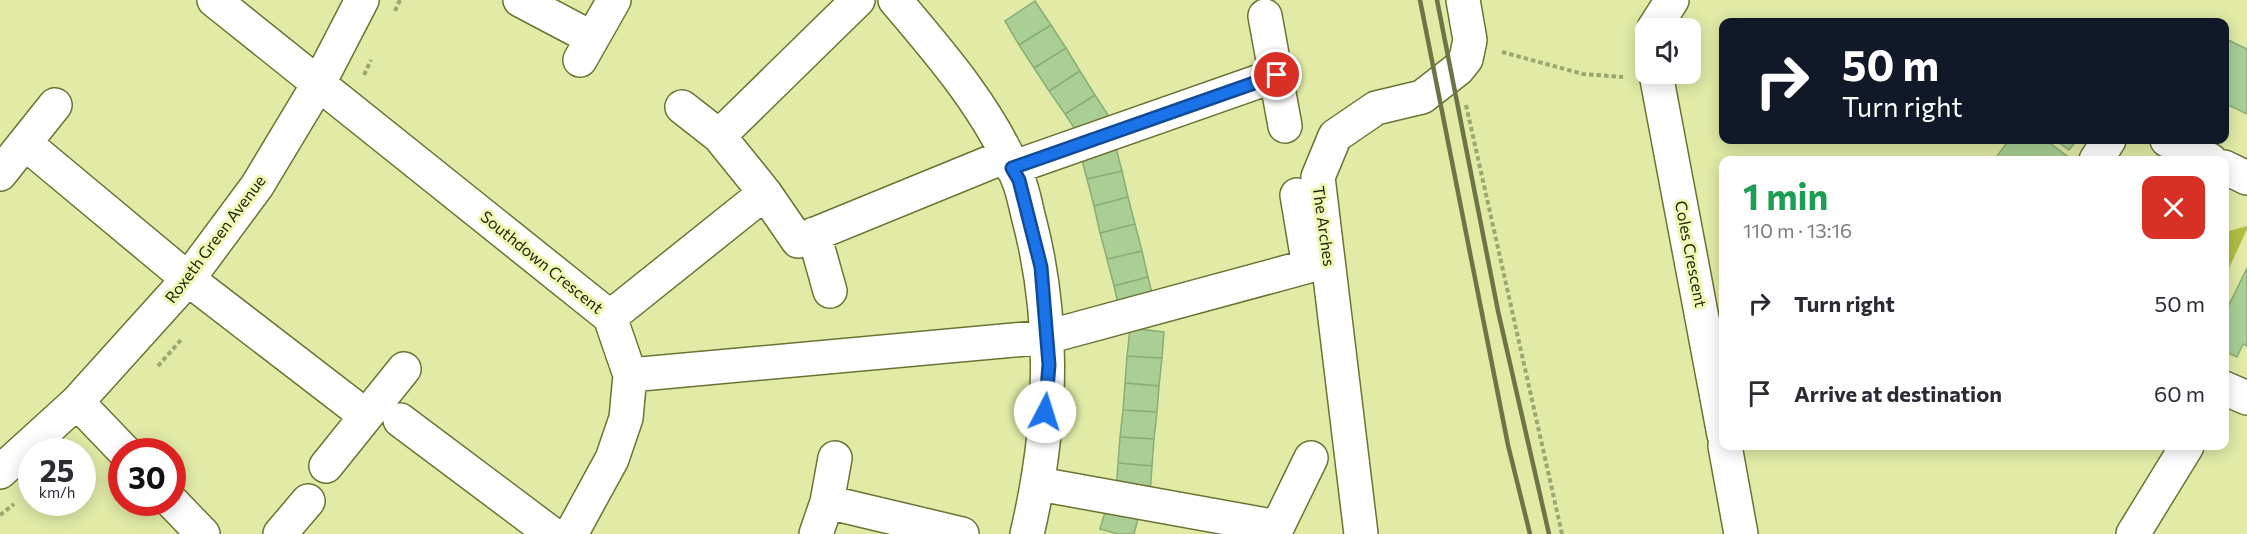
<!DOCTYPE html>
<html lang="en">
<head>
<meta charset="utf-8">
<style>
  body { margin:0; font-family:Commissioner,sans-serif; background:#f2f2f3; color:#2b2b33; height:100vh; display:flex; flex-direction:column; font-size:22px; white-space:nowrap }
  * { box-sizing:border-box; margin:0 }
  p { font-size:20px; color:#7c7c81 }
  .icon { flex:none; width:33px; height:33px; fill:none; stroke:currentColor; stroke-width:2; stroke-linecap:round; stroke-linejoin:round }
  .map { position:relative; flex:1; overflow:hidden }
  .panel { position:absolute; left:1719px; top:156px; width:510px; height:294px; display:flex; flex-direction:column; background:#fff; border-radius:12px; box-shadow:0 3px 15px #0003 }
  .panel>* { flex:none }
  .banner { position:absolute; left:1719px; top:18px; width:510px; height:126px; border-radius:12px; box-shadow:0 3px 15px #0003; background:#111827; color:#fff; overflow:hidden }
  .fabs { position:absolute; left:1635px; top:18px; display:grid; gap:12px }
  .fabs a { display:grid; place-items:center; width:66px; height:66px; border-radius:12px; background:#fff; box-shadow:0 3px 15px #0003; font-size:30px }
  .speed { position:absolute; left:18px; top:438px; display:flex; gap:12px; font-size:30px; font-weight:700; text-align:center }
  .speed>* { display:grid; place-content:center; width:78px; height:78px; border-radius:50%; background:#fff; box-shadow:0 3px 15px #0003; line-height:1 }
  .speed small { font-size:15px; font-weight:400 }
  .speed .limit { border:9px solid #d22; background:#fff; color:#111 }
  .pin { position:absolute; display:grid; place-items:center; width:51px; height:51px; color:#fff; margin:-26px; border:3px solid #fff; border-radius:50%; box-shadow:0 2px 6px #0007 }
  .me { position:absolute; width:66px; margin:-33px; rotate:5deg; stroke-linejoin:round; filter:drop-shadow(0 0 4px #0008) }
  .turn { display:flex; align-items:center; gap:21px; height:126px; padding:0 24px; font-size:27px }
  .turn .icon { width:78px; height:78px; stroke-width:2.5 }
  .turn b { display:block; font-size:42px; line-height:51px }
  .round { display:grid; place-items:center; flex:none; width:63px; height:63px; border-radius:12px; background:#f2f2f3 }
  .summary { display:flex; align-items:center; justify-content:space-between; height:102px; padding:0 24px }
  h1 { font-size:36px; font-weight:700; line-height:45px; color:#1e9e55 }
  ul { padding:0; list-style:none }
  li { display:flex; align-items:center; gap:18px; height:90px; padding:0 24px }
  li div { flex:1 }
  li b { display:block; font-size:22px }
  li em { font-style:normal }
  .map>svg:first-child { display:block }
  .green { fill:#b2bf40 }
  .building { fill:#a9cf95; stroke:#89ae75; stroke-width:1.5 }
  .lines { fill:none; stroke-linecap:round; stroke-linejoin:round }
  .minor-casing { stroke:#6c7332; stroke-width:36 }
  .path { stroke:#9ea66f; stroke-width:4; stroke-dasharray:4.5 3; stroke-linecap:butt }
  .minor { stroke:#fff; stroke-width:33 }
  .rail { stroke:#6f7448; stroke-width:4.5 }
  .route-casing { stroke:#114b97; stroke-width:15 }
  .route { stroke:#1a73e8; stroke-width:10 }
  .labels { text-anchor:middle; stroke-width:6; stroke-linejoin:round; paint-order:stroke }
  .street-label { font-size:16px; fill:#1f2106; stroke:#eef8b3 }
</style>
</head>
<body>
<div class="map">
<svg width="2247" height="534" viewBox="0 0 2247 534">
  <rect width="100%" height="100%" fill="#e1eba6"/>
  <path class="green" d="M2247,226v3l-22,48v-45z"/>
  <path class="building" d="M1035,1l16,24 -32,20 -14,-24z
    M1051,25l15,23 -32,20 -15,-23z
    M2224,38l23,11v65l-23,-11z
    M1066,48l14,23 -31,20 -15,-23z
    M1080,71l15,24 -30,19 -16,-23z
    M1095,95l15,23 -30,19 -15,-23z
    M2009,140h37l25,19 -77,1z
    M2055,140h22l-8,10z
    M1115,144l7,27 -35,8 -7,-26z
    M1122,171l6,26 -34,9 -7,-27z
    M1128,197l7,27 -35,9 -6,-27z
    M1135,224l7,27 -35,8 -7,-26z
    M1142,251l6,26 -34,9 -7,-27z
    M2247,268v78l-4,-2 -6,13 -13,-6v-36z
    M1148,277l7,27 -35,9 -6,-27z
    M1130,328l34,4 -2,26 -35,-2z
    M1127,356l35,2 -3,28 -34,-3z
    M1125,383l34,3 -2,26 -34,-2z
    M1123,410l34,2 -3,27 -34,-2z
    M1120,437l34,2 -2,27 -34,-3z
    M1118,463l34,3 -2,27 -34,-2z
    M1108,502l32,9 -6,23h-16l-18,-5z"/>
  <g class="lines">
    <defs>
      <path id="minor" d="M214,0l396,317 20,58 -4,43 -14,41 -41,75
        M520,0l72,38
        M895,0c47,55 96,112 123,179 6,14 8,30 12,44 26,102 21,209 -3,311
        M1265,16l20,110
        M1654,28l18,-28
        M580,60l34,-60
        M1656,74l68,361
        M682,107l37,29 46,57 33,48 208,-85
        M719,136l139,-136
        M2167,140l43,20
        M26,144l162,135 178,137
        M2096,160l13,-20
        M2224,167l23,11
        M1012,168l265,-93
        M0,174l55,-69
        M1297,195l10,60
        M814,234l16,57
        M610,317l155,-124
        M630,375l417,-38 262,-71
        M2224,388l23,10
        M77,402l48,50
        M400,420l152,114
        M1725,446l16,88
        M326,466l78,-97
        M0,472l77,-70 111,-123 69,-93 62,-103 43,-83
        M1039,484l238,43
        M172,502l31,32
        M827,502l135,32
        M280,534l28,-33
        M816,534l11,-32 8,-44
        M1274,534l37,-76
        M1361,534l-43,-357 17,-41 41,-28 46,-11 36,-28 8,-10 4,-19 -7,-40
        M2133,534l54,-88"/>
    </defs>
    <use href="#minor" class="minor-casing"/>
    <path class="path" d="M395,11l5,-11
      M1502,52l81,22 40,3
      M364,75l7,-15
      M1466,105l96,429
      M158,366l23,-26
      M0,515l14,-11"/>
    <use href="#minor" class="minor"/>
    <path class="rail" d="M1420,0l88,445 22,89
      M1437,0l61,311 51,223"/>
  </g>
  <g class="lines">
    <defs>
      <path id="route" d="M1045,412l4,-47 -8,-98 -22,-87 -7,-12 265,-93"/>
    </defs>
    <use href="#route" class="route-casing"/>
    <use href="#route" class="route"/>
  </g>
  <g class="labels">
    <g class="street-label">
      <text transform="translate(1324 226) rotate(82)" y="6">The Arches</text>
      <text transform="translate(215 239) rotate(-53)" y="6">Roxeth Green Avenue</text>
      <text transform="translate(1691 254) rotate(79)" y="6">Coles Crescent</text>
      <text transform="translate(542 262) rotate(39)" y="6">Southdown Crescent</text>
    </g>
  </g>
</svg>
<div class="fabs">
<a><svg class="icon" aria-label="sound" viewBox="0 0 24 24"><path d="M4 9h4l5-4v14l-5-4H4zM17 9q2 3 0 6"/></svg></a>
</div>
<div class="speed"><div>25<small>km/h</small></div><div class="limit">30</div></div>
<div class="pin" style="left:1277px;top:75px;background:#d93025"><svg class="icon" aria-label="arrive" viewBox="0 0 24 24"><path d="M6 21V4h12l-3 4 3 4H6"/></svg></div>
<svg class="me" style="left:1045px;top:412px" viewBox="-20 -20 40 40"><circle r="19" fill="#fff"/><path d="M0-13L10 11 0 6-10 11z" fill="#1a73e8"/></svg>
<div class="banner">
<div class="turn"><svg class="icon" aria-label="right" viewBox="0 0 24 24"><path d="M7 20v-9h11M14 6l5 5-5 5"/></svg><div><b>50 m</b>Turn right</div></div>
</div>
<section class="panel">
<div class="summary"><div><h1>1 min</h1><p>110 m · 13:16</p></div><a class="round" style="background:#d93025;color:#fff"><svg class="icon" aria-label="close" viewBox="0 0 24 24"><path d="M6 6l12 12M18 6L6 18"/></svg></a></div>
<ul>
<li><svg class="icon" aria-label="right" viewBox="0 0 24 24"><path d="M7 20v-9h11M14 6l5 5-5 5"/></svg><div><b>Turn right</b></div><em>50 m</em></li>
<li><svg class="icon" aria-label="arrive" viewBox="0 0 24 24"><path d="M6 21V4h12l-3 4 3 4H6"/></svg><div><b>Arrive at destination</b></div><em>60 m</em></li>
</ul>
</section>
</div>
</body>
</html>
